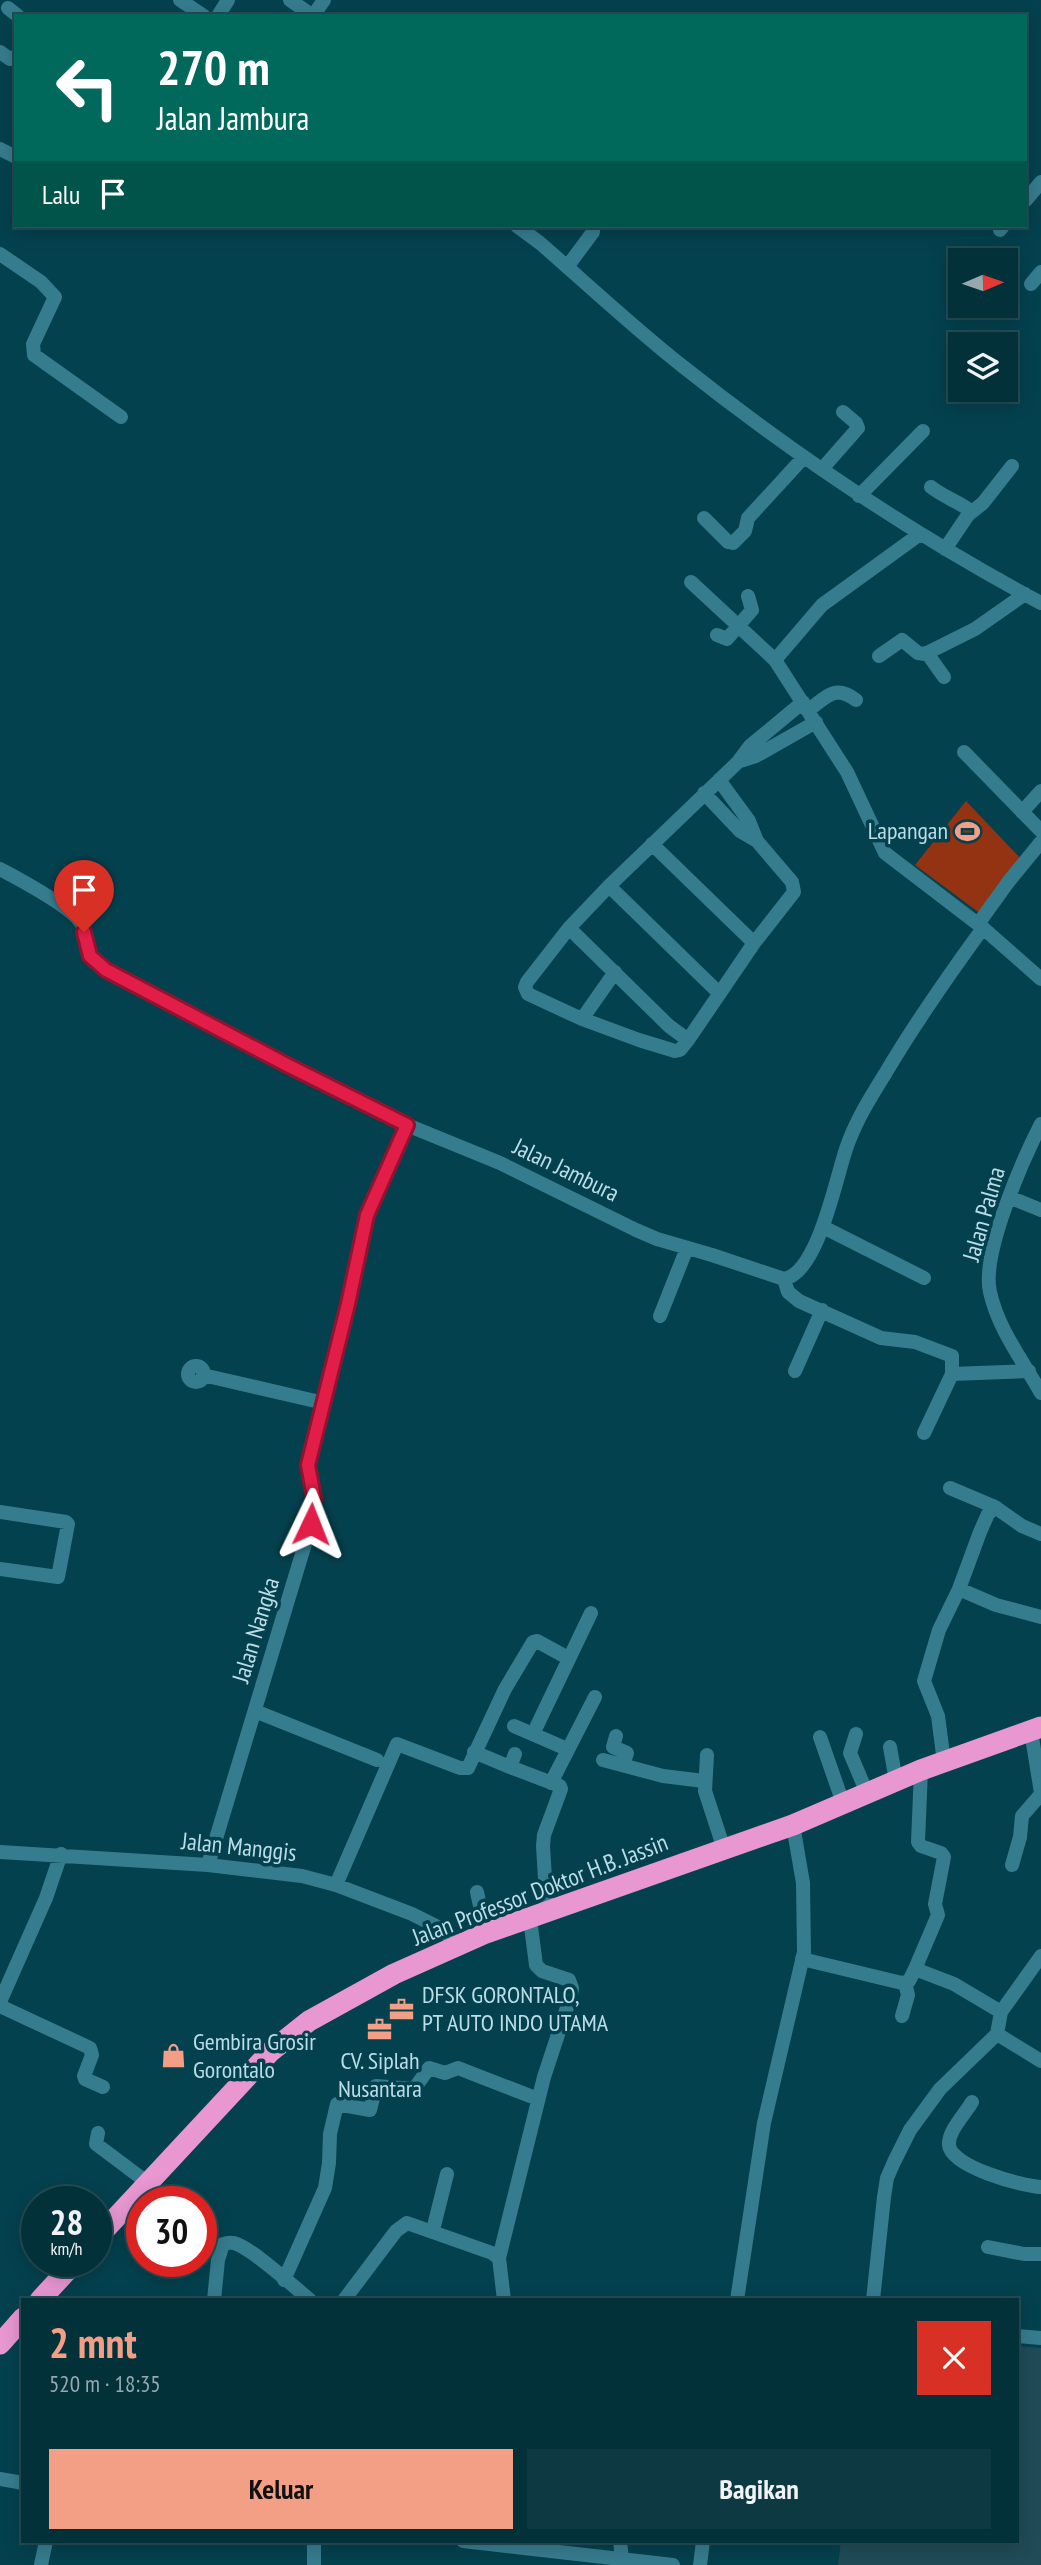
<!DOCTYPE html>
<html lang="id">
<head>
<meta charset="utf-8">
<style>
  body { margin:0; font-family:"PT Sans Narrow",sans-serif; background:#0d3942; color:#f1f3f6; height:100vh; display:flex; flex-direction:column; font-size:26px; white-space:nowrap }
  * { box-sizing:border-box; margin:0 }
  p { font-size:23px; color:#97a9af }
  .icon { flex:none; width:38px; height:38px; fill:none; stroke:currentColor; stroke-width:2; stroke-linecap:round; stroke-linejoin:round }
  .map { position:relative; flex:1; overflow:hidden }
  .sheet { position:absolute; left:21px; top:2298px; width:998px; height:245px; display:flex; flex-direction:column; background:#03313a; border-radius:0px; box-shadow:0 4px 18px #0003,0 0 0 2px #244c54 }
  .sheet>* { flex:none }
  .banner { position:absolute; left:14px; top:14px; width:1013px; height:214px; border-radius:0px; box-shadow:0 4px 18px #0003,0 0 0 2px #244c54; background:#00695c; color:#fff; overflow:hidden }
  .needle { width:46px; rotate:88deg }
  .fabs { position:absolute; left:948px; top:248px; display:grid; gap:14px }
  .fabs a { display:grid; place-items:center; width:70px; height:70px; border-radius:0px; background:#03313a; box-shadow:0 4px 18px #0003,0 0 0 2px #244c54; font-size:35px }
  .speed { position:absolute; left:21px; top:2186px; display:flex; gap:14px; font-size:35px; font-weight:700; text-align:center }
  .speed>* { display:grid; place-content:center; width:91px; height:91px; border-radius:50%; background:#03313a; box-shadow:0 4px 18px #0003,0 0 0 2px #244c54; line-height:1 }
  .speed small { font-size:18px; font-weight:400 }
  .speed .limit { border:10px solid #d22; background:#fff; color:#111 }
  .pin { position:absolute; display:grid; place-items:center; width:60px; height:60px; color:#fff; margin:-72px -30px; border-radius:50% 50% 50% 0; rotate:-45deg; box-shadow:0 0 7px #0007 }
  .pin .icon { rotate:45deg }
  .me { position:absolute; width:77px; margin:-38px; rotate:2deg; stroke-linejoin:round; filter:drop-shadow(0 0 5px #0008) }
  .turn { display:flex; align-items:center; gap:24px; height:147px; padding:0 28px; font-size:32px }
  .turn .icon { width:91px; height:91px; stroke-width:2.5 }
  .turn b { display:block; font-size:49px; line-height:60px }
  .then { display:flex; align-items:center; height:66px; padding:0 28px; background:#0003; gap:14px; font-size:26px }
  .round { display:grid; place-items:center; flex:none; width:74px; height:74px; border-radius:0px; background:#0d3942 }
  .headline { display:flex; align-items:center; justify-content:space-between; height:119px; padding:0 28px }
  h1 { font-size:42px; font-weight:600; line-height:52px; color:#f39f85 }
  .action { display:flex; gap:14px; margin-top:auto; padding:14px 28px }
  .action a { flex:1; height:80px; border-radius:0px; background:#f39f85; color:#111; font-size:28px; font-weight:600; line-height:80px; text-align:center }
  .action a+a { background:#0d3942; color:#f1f3f6 }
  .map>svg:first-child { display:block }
  .built { fill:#204b57 }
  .green { fill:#943311 }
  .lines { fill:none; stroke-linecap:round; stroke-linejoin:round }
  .minor { stroke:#367c8f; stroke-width:14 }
  .highway { stroke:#e897d1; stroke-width:21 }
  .route-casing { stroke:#92132f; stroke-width:18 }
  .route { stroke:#e11d48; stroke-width:12 }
  .labels { text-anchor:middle; stroke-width:7; stroke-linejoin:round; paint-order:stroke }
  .poi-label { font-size:24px; fill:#bcdde7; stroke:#04414e; text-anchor:start }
  .street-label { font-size:24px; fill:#bcdde7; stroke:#04414e }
</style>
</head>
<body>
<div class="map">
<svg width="1041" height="2565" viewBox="0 0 1041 2565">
  <rect width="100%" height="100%" fill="#04414e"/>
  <path class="built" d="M1017,2346l24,2v217h-203l3,-24h176z"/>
  <path class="green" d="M966,801l56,59 -41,54 -66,-49z"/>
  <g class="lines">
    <path class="minor" d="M180,0l24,16
      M290,0l23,16
      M8,8l10,8
      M218,16l10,-16
      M313,16l11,-16
      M0,52l10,7 6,-3
      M0,149l16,8
      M1026,200l15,-18
      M517,226l23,17c47,41 93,84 141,122 113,90 233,170 360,238
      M1000,230l3,-4
      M0,254l41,28 14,15 -22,47 1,11 87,62
      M567,267l26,-35
      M1031,284l10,-12
      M822,469l36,-41 -2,-5 -13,-11
      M931,487c13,10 26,14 40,24
      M859,496l64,-65
      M704,518l24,24 5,1 12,-12 3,-13 56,-61
      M920,534l-98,71 -47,55 72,112 38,81 98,75 58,51
      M945,549l23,-34 15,-12 29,-37
      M691,582l84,78
      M717,635l10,4 25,-29 -4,-14
      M927,653l17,24
      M879,656l23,-16 16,13 7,1 50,-25 50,-35
      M809,710c17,-13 26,-26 47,-10
      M964,752l77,79
      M740,761l16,-5 60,-34
      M704,793l36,38 17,10
      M1022,812l19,-21
      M652,844l102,99
      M0,869c17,9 75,40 82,56 6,13 3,25 12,37l195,104 118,59 93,38 136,67 21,9 55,16 72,24c34,-6 52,-101 62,-130 9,-27 24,-51 39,-75 30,-51 63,-98 98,-146
      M609,886l-40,42 100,98 19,14 66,-97 40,-51 -2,-10 -35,-41 -8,-20 -30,-41
      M978,924l31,-43 32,-39
      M569,928l-42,54 -2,5 3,7 54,25 57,21 36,11 5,-1 8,-10
      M719,993l-110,-107 129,-124 12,-16 53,-44
      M582,1019l33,-47
      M1041,1124c-18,35 -60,130 -51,168 8,37 33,69 51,101
      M1009,1197l32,13
      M823,1227l101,51
      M784,1279l4,13 11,9 82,37 34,4 37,14v18l-28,59
      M660,1316l27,-68
      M188 1374a8 8 0 1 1 16 0a8 8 0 1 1-16 0Z
      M795,1371l27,-61
      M952,1374l77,-3
      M203,1375l121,28
      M950,1488l45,19
      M0,1512l66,10 2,2 -10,53 -58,-8
      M959,1589l37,16 45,12
      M255,1711l122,49
      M514,1726l53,23
      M1031,1731l10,62
      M533,1734l58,-121
      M856,1734l-6,19 17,40
      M616,1736l-3,11 14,6 -4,12
      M820,1737l23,66
      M890,1747l6,34
      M474,1752l36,15 5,-13
      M707,1755l-2,36 19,58
      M603,1760l60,16 41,5
      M944,1762l-6,-46 -14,-35 15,-51 20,-41 21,-57 8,-18 7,-7 27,19 19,8
      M510,1767l50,19 1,3 -17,46 -1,11 4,65
      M551,1783l44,-86
      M0,1852l208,13 94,11 34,9 76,29 30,15 15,16
      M208,1865l103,-341 3,-27 -6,-32 40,-161 19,-89 40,-90
      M1012,1865l8,-28 2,-21 19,-22
      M336,1885l61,-141 63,24h8l37,-79 28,-47 4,-1 31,17
      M477,1892l9,41
      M802,1959l100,24 7,-2 6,-12 39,15 47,28
      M915,1969l23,-54 -3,-11 9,-47 -3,-4 -20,-7 -3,-4 3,-72
      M0,2002l46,-104 15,-44
      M0,2006l90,42 2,7 -8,21 1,3 18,8
      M902,2016l6,-21 -3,-12
      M997,2034l44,27
      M972,2102c-7,12 -24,29 -23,43 2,22 73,41 92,42
      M98,2133l-2,11 52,39
      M433,2230l14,-56
      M988,2247l36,7h17
      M499,2258l45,-181 27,-82 1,-7 -3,-8 -27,-9 -6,-6 -6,-46
      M284,2280l41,-92 4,-25 1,-29 7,-30 33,6 6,-24 38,3 15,-21 16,5 13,-5 80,31
      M214,2300l4,-40 5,-16c5,-1 6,-2 11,-1 18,5 59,43 76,57
      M344,2300l52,-69 11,-8 85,30 7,5 5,42
      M737,2300l27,-177 40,-171 -1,-69 -10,-58
      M873,2300l11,-103 3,-19 7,-16 16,-32 30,-41 57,-55 4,-22 40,-56
      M1017,2336l24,2
      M0,2479l23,4
      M314,2541v24
      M463,2541l210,24
      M620,2541l2,18
      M41,2565l5,-24
      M700,2565l3,-24"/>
    <path class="highway" d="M96,2239l174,-187 39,-31 85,-47 92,-41 307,-108 128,-55 120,-43
      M40,2300l36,-39
      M0,2344l23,-26"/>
  </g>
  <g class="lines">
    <defs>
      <path id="route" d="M84,932l6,24 16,14 183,96 118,59 -40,90 -19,89 -40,161 6,32 -3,27"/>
    </defs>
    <use href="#route" class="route-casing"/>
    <use href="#route" class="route"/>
  </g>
  <defs>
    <symbol id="stadium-bare" viewBox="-9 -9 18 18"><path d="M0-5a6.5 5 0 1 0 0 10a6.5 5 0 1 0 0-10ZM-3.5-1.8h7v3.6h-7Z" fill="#f39f85" stroke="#04414e" stroke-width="2.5" paint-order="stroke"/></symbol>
    <symbol id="office-bare" viewBox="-9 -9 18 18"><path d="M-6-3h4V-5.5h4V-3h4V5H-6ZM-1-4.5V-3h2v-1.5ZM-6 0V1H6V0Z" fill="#f39f85" stroke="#04414e" stroke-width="2.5" paint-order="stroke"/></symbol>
    <symbol id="shop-bare" viewBox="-9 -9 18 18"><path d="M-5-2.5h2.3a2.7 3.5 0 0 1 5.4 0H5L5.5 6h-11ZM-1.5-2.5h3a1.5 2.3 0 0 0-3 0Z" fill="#f39f85" stroke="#04414e" stroke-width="2.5" paint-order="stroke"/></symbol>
  </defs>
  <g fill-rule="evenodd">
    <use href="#stadium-bare" x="950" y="814" width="35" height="35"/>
    <use href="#office-bare" x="384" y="1992" width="35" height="35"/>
    <use href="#office-bare" x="362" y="2012" width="35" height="35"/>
    <use href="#shop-bare" x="156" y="2038" width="35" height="35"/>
  </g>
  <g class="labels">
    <g class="poi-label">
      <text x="948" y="839" text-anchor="end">Lapangan</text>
      <text x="422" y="2003">DFSK GORONTALO,<tspan x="422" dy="28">PT AUTO INDO UTAMA</tspan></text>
      <text x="193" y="2050">Gembira Grosir<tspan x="193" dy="28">Gorontalo</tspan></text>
      <text x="380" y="2069" text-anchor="middle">CV. Siplah<tspan x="380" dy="28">Nusantara</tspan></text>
    </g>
    <g class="street-label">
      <text transform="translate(566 1170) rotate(26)" y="8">Jalan Jambura</text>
      <text transform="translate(984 1214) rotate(-74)" y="8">Jalan Palma</text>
      <text transform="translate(256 1630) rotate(-73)" y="8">Jalan Nangka</text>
      <text transform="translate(239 1847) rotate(6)" y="8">Jalan Manggis</text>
      <text transform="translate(540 1890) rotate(-21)" y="8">Jalan Professor Doktor H.B. Jassin</text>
    </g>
  </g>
</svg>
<div class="fabs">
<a><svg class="needle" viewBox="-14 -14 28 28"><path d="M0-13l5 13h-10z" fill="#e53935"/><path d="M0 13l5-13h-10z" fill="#97a9af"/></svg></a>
<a><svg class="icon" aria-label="layers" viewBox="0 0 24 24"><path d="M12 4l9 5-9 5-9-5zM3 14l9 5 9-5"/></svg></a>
</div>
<div class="speed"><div>28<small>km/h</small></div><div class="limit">30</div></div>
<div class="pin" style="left:84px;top:932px;background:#d93025"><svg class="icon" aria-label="arrive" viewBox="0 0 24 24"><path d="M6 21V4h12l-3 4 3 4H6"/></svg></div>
<svg class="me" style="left:311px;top:1524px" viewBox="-20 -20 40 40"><path d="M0-17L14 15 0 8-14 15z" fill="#e11d48" stroke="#fff" stroke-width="4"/></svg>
<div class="banner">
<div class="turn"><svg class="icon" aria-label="left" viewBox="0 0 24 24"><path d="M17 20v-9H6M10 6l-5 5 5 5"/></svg><div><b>270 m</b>Jalan Jambura</div></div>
<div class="then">Lalu<svg class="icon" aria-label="arrive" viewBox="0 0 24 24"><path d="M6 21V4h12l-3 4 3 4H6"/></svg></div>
</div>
<section class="sheet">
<div class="headline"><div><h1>2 mnt</h1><p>520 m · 18:35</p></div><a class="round" style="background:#d93025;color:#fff"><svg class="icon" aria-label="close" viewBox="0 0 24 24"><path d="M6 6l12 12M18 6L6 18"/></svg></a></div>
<div class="action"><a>Keluar</a><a>Bagikan</a></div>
</section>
</div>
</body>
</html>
